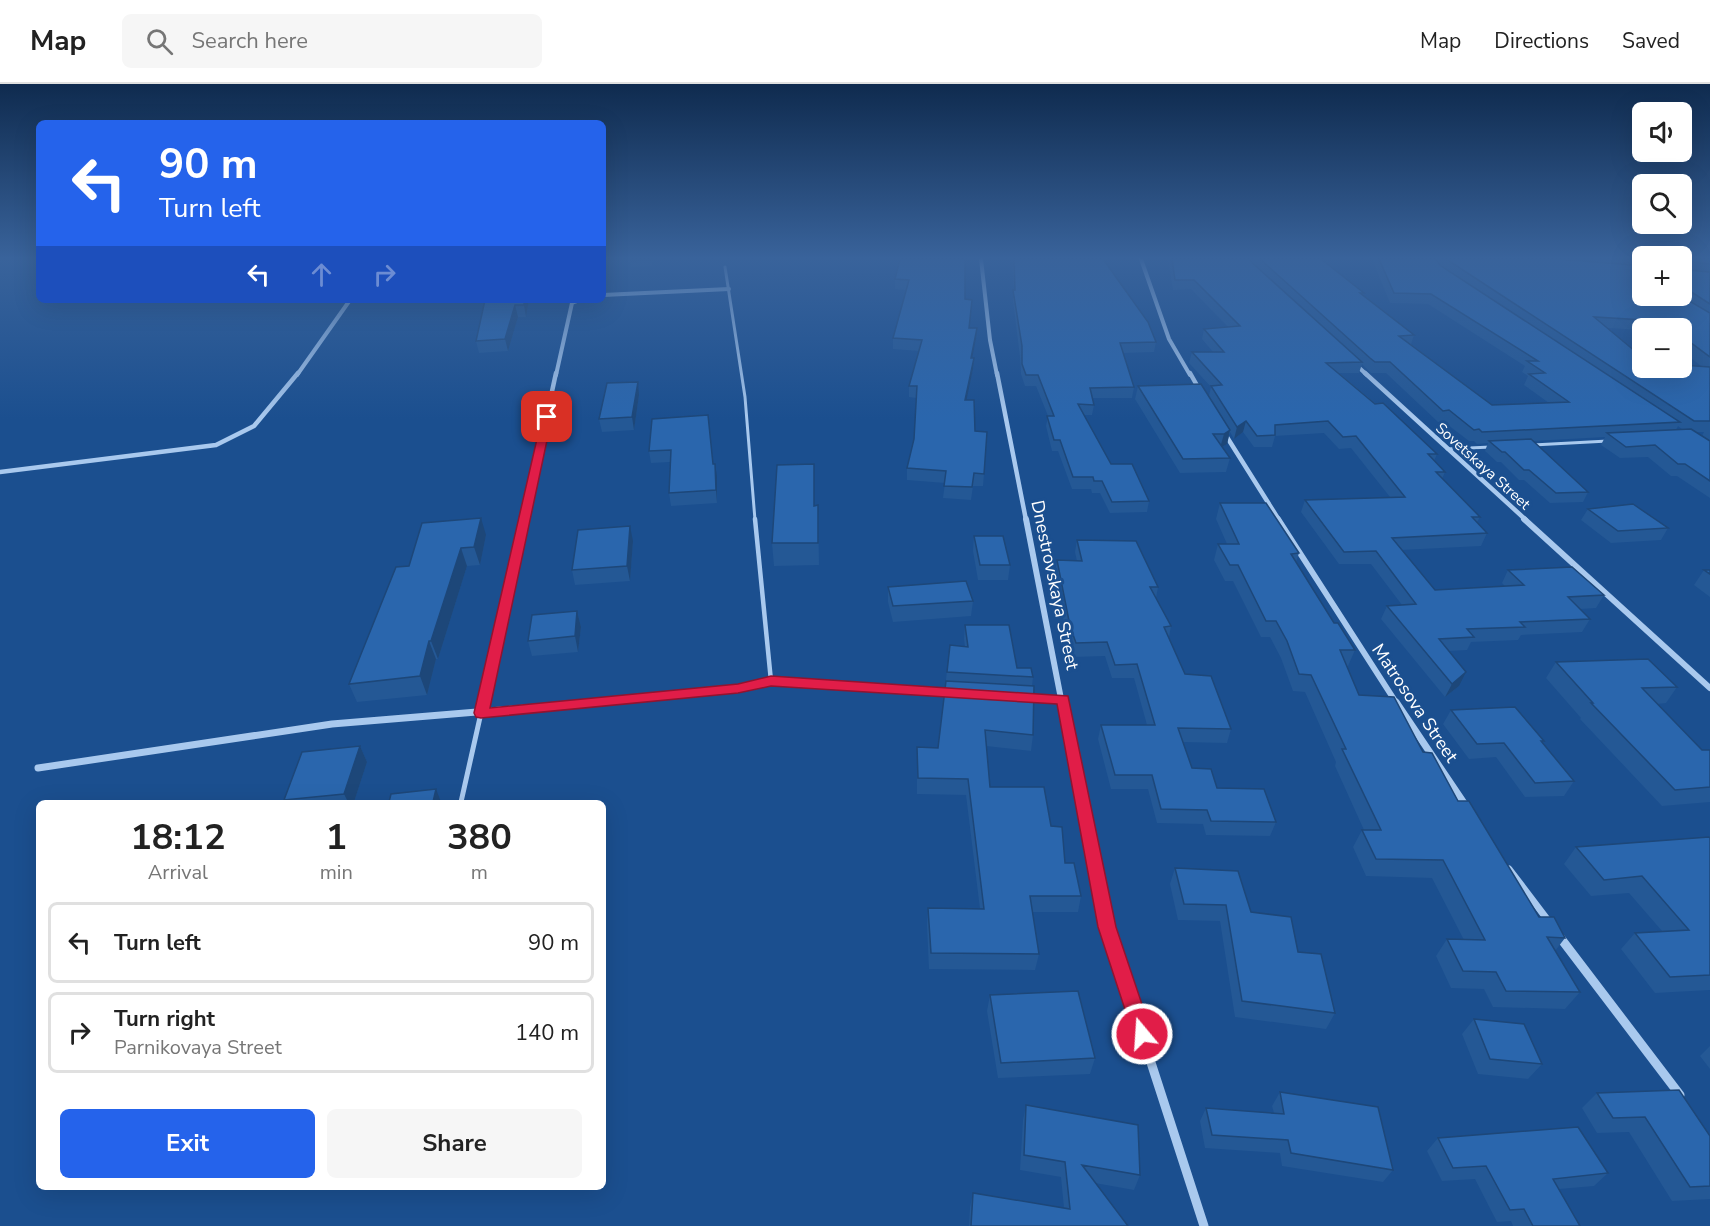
<!DOCTYPE html>
<html lang="en">
<head>
<meta charset="utf-8">
<style>
  body { margin:0; font-family:"Nunito Sans",sans-serif; background:#f6f6f6; color:#222; height:100vh; display:flex; flex-direction:column; font-size:22px; white-space:nowrap }
  * { box-sizing:border-box; margin:0 }
  p { font-size:20px; color:#767676 }
  .icon { flex:none; width:33px; height:33px; fill:none; stroke:currentColor; stroke-width:2; stroke-linecap:round; stroke-linejoin:round }
  .map { position:relative; flex:1; overflow:hidden }
  .drawer { position:absolute; left:36px; top:716px; width:570px; height:390px; display:flex; flex-direction:column; background:#fff; border-radius:9px; box-shadow:0 6px 24px #0002 }
  .drawer>* { flex:none }
  .hud { position:absolute; left:36px; top:36px; width:570px; height:183px; border-radius:9px; box-shadow:0 6px 24px #0002; background:#2563eb; color:#fff; overflow:hidden }
  .controls { position:absolute; left:1632px; top:18px; display:grid; gap:12px }
  .controls a { display:grid; place-items:center; width:60px; height:60px; border-radius:9px; background:#fff; box-shadow:0 6px 24px #0002; font-size:30px }
  .pin { position:absolute; display:grid; place-items:center; width:51px; height:51px; color:#fff; margin:-26px; border-radius:12px; box-shadow:0 3px 9px #0006 }
  .me { position:absolute; width:66px; margin:-33px; rotate:342deg; stroke-linejoin:round; filter:drop-shadow(0 0 4px #0008) }
  .turn { display:flex; align-items:center; gap:21px; height:126px; padding:0 24px; font-size:27px }
  .turn .icon { width:78px; height:78px; stroke-width:2.5 }
  .turn b { display:block; font-size:42px; line-height:51px }
  .lanes { display:flex; align-items:center; height:57px; padding:0 24px; background:#0003; justify-content:center; gap:30px; direction:ltr }
  .lanes .off { opacity:.35 }
  .eta { display:flex; justify-content:space-evenly; align-items:center; height:102px; text-align:center }
  .eta b { font-size:36px; font-weight:700; line-height:42px }
  .action { display:flex; gap:12px; margin-top:auto; padding:12px 24px }
  .action a { flex:1; height:69px; border-radius:9px; background:#2563eb; color:#fff; font-size:24px; font-weight:700; line-height:69px; text-align:center }
  .action a+a { background:#f6f6f6; color:#222 }
  ul { padding:0; list-style:none }
  li { display:flex; align-items:center; gap:18px; height:81px; margin:0 12px 9px; padding:0 12px; border:3px solid #e0e0e0; border-radius:9px }
  li div { flex:1 }
  li b { display:block; font-size:22px }
  li em { font-style:normal }
  header { display:flex; align-items:center; gap:36px; box-sizing:border-box; height:84px; padding:0 30px; background:#fff; border-bottom:2px solid #e0e0e0 }
  header strong { font-size:28px }
  nav { display:flex; gap:33px; margin-inline-start:auto; font-size:21px }
  .search { width:420px; height:54px; background:#f6f6f6; display:flex; align-items:center; gap:15px; box-sizing:border-box; padding:0 21px; border-radius:9px; color:#767676; font-size:22px }
  .map>svg:first-child { display:block }
  .lines { fill:none; stroke-linecap:round; stroke-linejoin:round }
  .lane-far2 { stroke:#a9c9ee; stroke-width:3 }
  .lane-far1 { stroke:#a9c9ee; stroke-width:4.5 }
  .lane { stroke:#a9c9ee; stroke-width:5 }
  .street-far4 { stroke:#a9c9ee; stroke-width:4 }
  .street-far3 { stroke:#a9c9ee; stroke-width:4.5 }
  .street-far2 { stroke:#a9c9ee; stroke-width:6 }
  .street-far1 { stroke:#a9c9ee; stroke-width:7 }
  .street { stroke:#a9c9ee; stroke-width:9 }
  .wall { fill:#245895; fill-rule:evenodd }
  .shaded-wall { fill:#1d4779 }
  .building { fill:#2a66ad; stroke:#1d4779; stroke-width:1.5 }
  .route { fill:#e11d48; stroke:#92132f; stroke-width:1.5 }
  .labels { text-anchor:middle; stroke-width:6; stroke-linejoin:round; paint-order:stroke }
  .far-street-label { font-size:15px; fill:#fff; stroke:#1b4f8f }
  .street-label { font-size:18px; fill:#fff; stroke:#1b4f8f }
</style>
</head>
<body>
<header>
<strong>Map</strong>
<div class="search"><svg class="icon" aria-label="search" viewBox="0 0 24 24"><circle cx="10" cy="10" r="6"/><path d="M15 15l6 6"/></svg>Search here</div>
<nav><a>Map</a><a>Directions</a><a>Saved</a></nav>
</header>
<div class="map">
<svg width="1710" height="1142" viewBox="0 0 1710 1142">
  <rect width="100%" height="100%" fill="#1b4f8f"/>
  <g class="lines">
    <path class="lane-far2" d="M725,183l20,130 10,123
      M1533,361l75,-4
      M1447,365l44,-2"/>
    <path class="lane-far1" d="M755,435l16,162"/>
    <path class="lane" d="M461,718l20,-89"/>
    <path class="street-far4" d="M981,175l9,81 7,35
      M1141,175l28,80 21,36
      M603,211l126,-6
      M1354,279l13,12
      M297,291l53,-75
      M556,291l16,-72 8,-3"/>
    <path class="street-far3" d="M997,289l29,147
      M1190,289l9,16
      M1365,289l161,147
      M1225,350l54,86
      M0,388l216,-27 38,-19 44,-53
      M524,436l32,-147"/>
    <path class="street-far2" d="M1026,435l36,185
      M1278,435l119,185
      M1524,435l186,169
      M1028,613l35,2
      M483,620l41,-185
      M582,620l156,-15 33,-8 181,11"/>
    <path class="street-far1" d="M1062,618l48,233
      M1396,618l70,104
      M481,629l2,-11
      M38,684l294,-44 266,-22
      M1509,785l41,54"/>
    <path class="street" d="M1109,849l95,293
      M1559,852l121,159"/>
  </g>
  <path class="wall" d="M652,175v7l-21,1v-6z
    M900,175l65,40 4,29h8l-1,11 -4,19h2l-1,11 -7,31 18,74 -1,12h-10l-2,14 -28,-2 2,-15 -38,-3v-12l7,-29 2,-41 -7,-1v-11l10,-35 -26,-2v-11l13,-48 -11,-1v-10z
    M1012,175h91l53,83 -2,10 -31,1 11,34 -2,11h-40l2,7 -2,10h-8l27,49 38,37 -2,11 -37,1 -10,-20h-8l-1,-4h-19l-14,-38h-6l-6,-25 2,-10 -12,-30h-11l-4,-12 -1,-17 -7,-57 1,-10z
    M1168,175h153l43,34 -1,3 51,39 -3,9 81,61 57,-2 -25,-18 4,-9 -6,-4 3,-6 -97,-62 -38,-1 -18,-44h270v8l-7,-1 47,30v-37h28v239l-33,-22h-6l-23,-19 -28,1 -19,-13 4,-8 -72,4 55,51 -5,10 -33,1 -26,-23h-5l-18,-18h-4l-12,-11 3,-8 -11,1 -3,-3h-5l-25,-19h-6l-52,-49h-15l-9,-9 -3,9h-20l98,81 -3,7 11,11 -3,7 38,38 -3,5 10,11 -6,13 -80,4 34,40 70,-4 -3,-3 6,-13 96,25 -8,13 -16,1 10,10 -8,13 -61,3 -3,5 -47,2 -4,8 -18,1 10,35 -14,11 -64,-78 6,-13 15,-1 -31,-41h-32l-38,-52 4,-12 85,-3 -39,-49 -12,1 -15,-16 -49,3 -3,11h-18l-11,-15 -9,7 -4,-7 -3,12 -5,3 8,11 -4,14 -46,1 -45,-74 3,-13 71,10 2,-9 -22,-24 3,-11h21l-11,-13 2,-10 24,-2 -37,-38 -18,1zM1608,244l34,2v-2h40v23l19,15 -59,2zM1678,342l5,4h-7zM1696,348h8l-2,4z
    M485,216h44l-3,17h-8l-10,34 -29,2 -3,-12z
    M639,311l-5,35 -32,2 -3,-13z
    M652,335l61,45 4,12v27l-46,3 -2,-13 1,-31 -19,1 -2,-12z
    M1220,419l79,50 -3,9 38,61 21,27 -7,16h-1l12,29 64,57 35,49 81,116 26,21 -10,13 25,41 -15,17 -72,-2 -9,-18 -33,-1 -15,-32 11,-17 17,1 -32,-62 -66,-2 -13,-29 9,-17h2l-29,-64 1,-4 -31,-70 -12,-1 -12,-33 -11,-21h-9l-28,-56h-8l-11,-21 4,-16h9l-11,-25z
    M818,421l1,60 -45,1 -2,-23 43,-37z
    M1588,425l80,19 -7,12 -50,3 -30,-23z
    M486,451l-6,30 -13,1 -29,93h-2l-9,36 -70,7 -8,-18 60,-118z
    M974,452l36,29 -2,15h-30l-5,-29z
    M1077,456l81,47 -2,11 15,28 -2,11 16,37 46,55 -4,14 -44,-1 9,26 25,20 59,34 -6,14 -64,-1 -3,-11 -46,-1 -9,-34h-37l-13,-50 3,-14h46l-13,-47h-22l-7,-22 -32,1 -6,-17 -12,-67 2,-13 20,1 -2,-9z
    M633,457l-3,40 -55,4 -3,-15z
    M1704,486h6v27l-16,-12z
    M888,503l85,14 -2,15 -78,6 -5,-20z
    M577,527l4,16 -3,25 -46,4 -4,-15z
    M965,541l52,43 16,9 -1,9 1,49 -2,16 -45,-5 4,41 61,39 14,37 16,33 -3,16h-46l7,42 -4,16 -106,-1 -2,-44 1,-17 52,1 -14,-114 -49,-1v-47l21,1 12,-103 15,2 -1,-8z
    M1556,578l121,25 -11,16 -9,1 45,46h8v52l-48,4 -82,-87 1,-1 -35,-40z
    M1451,626l93,31 -2,3 32,37 -10,15 -39,1 -29,-40 -27,2 -26,-35z
    M360,662l7,16 -13,40h-69l-1,-2z
    M1710,754v152l-55,3 -34,-44 14,-16 27,-2 -33,-38 -38,3 -27,-32 12,-17z
    M1175,784l76,44 47,40 37,61 -9,16 -91,-12 -15,-96 -42,-1 -8,-36z
    M990,911l105,63 -5,16 -92,4 -11,-67z
    M1474,935l68,45 -14,15 -50,-5 -16,-40z
    M1710,962v23l-10,-13z
    M1280,1008l113,78 -10,12 -101,-16 -2,-13 -75,-5 -5,-27 6,-13 68,5 -2,-7z
    M1597,1009l113,43v63l-38,2 -43,-69 -32,1 -15,-25z
    M1026,1021l114,70 -6,15 -39,-7 33,43h-159l1,-19 3,-14 91,15 -3,-31 -41,-7 3,-50z
    M1438,1054l170,35 -14,13 -35,3 21,37h-67l-2,-5 -14,1 -22,-43 -33,2 -15,-30z"/>
  <path class="shaded-wall" d="M524,216h5l-3,17 -2,-12z
    M515,221l3,12 -10,34 -3,-12z
    M977,244l-1,11 -6,30 1,-11z
    M974,274l-1,11 -9,43 1,-12z
    M638,298l1,13 -5,35 -2,-13z
    M1246,337l-3,11 -9,7 3,-12z
    M1230,346l-3,14 -7,4 4,-14z
    M715,380l2,12v27l-1,-13z
    M481,434l5,17 -6,30 -6,-18z
    M630,442l3,15 -3,40 -3,-15z
    M461,464l6,18 -29,93 -7,-18z
    M577,527l4,16 -3,25 -3,-16z
    M429,557l7,18 -9,36 -7,-19z
    M1466,588l-7,14 -14,11 7,-13z
    M360,662l7,16 -13,40h-6l-4,-8z
    M436,705l5,13h-8z"/>
  <path class="building" d="M631,175h20v1l-20,1z
    M900,175h65v40l7,1 -3,28h8l-6,30h3l-9,42h9l1,31 12,1 -3,42 -10,-1 -2,14 -28,-1 2,-15 -39,-3 7,-29 3,-53h-8l13,-46 -29,-2 16,-58 -14,-1z
    M1014,175h89l45,63 8,20 -36,1 14,44 -44,1 4,17 -16,-1 33,60h21l17,37 -37,1 -10,-21h-8l-1,-4h-20l-13,-37h-6l-7,-24h7l-16,-41h-12l-4,-11v-18l-9,-56h2z
    M1172,175h76l114,103 -36,1 49,41 8,-1 54,51h-9l17,18h-9l44,45h-8l15,16 -95,5 43,52 89,-5 -16,-15 64,-3 32,28 -36,2 22,22 -70,3 5,5 -58,2 7,8 -35,2 27,33 -14,12 -65,-78 29,-2 -40,-53 -32,1 -39,-52 100,-3 -49,-61 -13,1 -15,-16 -53,4v10l-18,1 -11,-15 -9,6 -26,-41 11,-1 -30,-33h32l-20,-23 36,-3 -46,-46h-19z
    M1260,175h61l43,34h-4l54,42 -15,1 93,69 77,-3 -40,-28 16,-1 -18,-12h11l-107,-67 -37,-1 -15,-34h56l6,7 239,156 -198,10 -3,-3 -5,1 -25,-20 -6,1 -53,-49h-15l-5,-4z
    M1446,175h111l75,6 10,6v25h39l29,17v44l-28,-21v-8h-11l-10,-7 -67,-4 48,40v11h40v-3l28,2v54h-16z
    M1682,175h28v5l-23,-3 -4,6 4,3 23,2v32l-28,-18z
    M485,216h39v5h-9l-10,34 -29,2z
    M638,298l-6,35 -33,2 8,-36z
    M1201,300l29,46 -6,4h-11l17,24 -47,1 -45,-73z
    M708,331l5,49h2l1,26 -47,3 2,-43 -22,1 3,-32z
    M1691,345l19,12v40l-25,-17h-7l-23,-19 -29,2 -19,-14z
    M1531,355l57,53 -32,1 -27,-23h-5l-19,-18h-3l-13,-11z
    M814,380v42l4,-1v38h-46l5,-78z
    M1220,419h46l33,50 -8,1 43,69h4l17,27h-15l19,45 35,2 29,55 9,1 26,48h11l70,116h15l11,21 -18,-1 33,55 -74,-1 -10,-19 -33,-1 -16,-32 38,1 -42,-80 -67,-1 -14,-29h19l-39,-81h4l-35,-74 -12,-1 -12,-33 -11,-20h-10l-28,-56h-8l-12,-21h21z
    M1633,420l35,24 -50,3 -30,-22z
    M481,434l-7,29 -13,1 -30,93h-2l-9,35 -71,8 47,-117 13,-1 13,-43z
    M630,442l-3,40 -55,4 6,-40z
    M974,452h29l7,29h-30z
    M1077,456l59,1 22,46h-8l21,39 -7,1 21,47 26,2 20,53 -53,-1 14,40 19,1 6,19 47,1 12,33 -65,-1 -4,-11 -46,-1 -9,-34h-37l-14,-50h54l-18,-61 -22,1 -8,-23 -31,1 -6,-17 -13,-66 25,1z
    M1704,486h6v4z
    M966,497l7,20 -80,5 -5,-19z
    M577,527l-2,25 -47,5 4,-26z
    M965,541h44l8,43h14l2,9 -86,-5 3,-27 18,2z
    M1648,575l29,28 -35,1 60,62h8v37l-35,3 -84,-87h2l-37,-41z
    M946,597l88,5 -1,49 -48,-5 5,57h54l7,39 11,1 3,36h9l7,33h-51l9,58 -108,-1 -3,-45 56,1 -16,-130 -50,-1 -1,-31 21,1z
    M1515,623l29,34h-3l33,40 -39,2 -31,-40 -27,1 -26,-34z
    M360,662l-16,48 -60,6 18,-48z
    M436,705l-3,13h-44l2,-8z
    M1709,753l1,1v137l-40,2 -35,-44 54,-3 -47,-54 -38,4 -28,-33z
    M1175,784l63,3 13,41 40,5 7,35 23,2 14,59 -93,-12 -16,-96 -42,-1z
    M1078,907l17,67 -94,5 -11,-68z
    M1474,935l50,5 18,40 -52,-5z
    M1679,1006l31,46v50l-20,1 -45,-70 -32,1 -16,-25z
    M1280,1008l98,15 15,63 -102,-17 -3,-13 -76,-5 -6,-27 78,6z
    M1026,1021l112,20 2,50 -58,-10 46,61h-157l2,-33 97,16 -5,-47 -41,-7z
    M1578,1043l30,46 -55,6 27,47h-47l-9,-17 -14,1 -24,-44 -33,2 -15,-30z"/>
  <linearGradient id="sky" x2="0" y2="1"><stop stop-color="#0f2b4f"/><stop offset="0.52" stop-color="#39639b"/><stop offset="1" stop-color="#39639b" stop-opacity="0"/></linearGradient>
  <rect width="1710" height="335" fill="url(#sky)"/>
  <path class="route" d="M547,330l5,3 -62,291 248,-24 33,-8 297,20 48,231 36,107 -3,6 -7,3 -7,-3 -37,-113 -41,-223 -286,-18 -33,7 -257,25 -5,-1 -2,-4 68,-296z"/>
  <g class="labels">
    <g class="far-street-label">
      <text transform="translate(1483 382) rotate(42)" y="5">Sovetskaya Street</text>
    </g>
    <g class="street-label">
      <text transform="translate(1055 501) rotate(78)" y="6">Dnestrovskaya Street</text>
      <text transform="translate(1415 619) rotate(56)" y="6">Matrosova Street</text>
    </g>
  </g>
</svg>
<div class="controls">
<a><svg class="icon" aria-label="sound" viewBox="0 0 24 24"><path d="M4 9h4l5-4v14l-5-4H4zM17 9q2 3 0 6"/></svg></a>
<a><svg class="icon" aria-label="search" viewBox="0 0 24 24"><circle cx="10" cy="10" r="6"/><path d="M15 15l6 6"/></svg></a>
<a>+</a>
<a>−</a>
</div>
<div class="pin" style="left:547px;top:333px;background:#d93025"><svg class="icon" aria-label="arrive" viewBox="0 0 24 24"><path d="M6 21V4h12l-3 4 3 4H6"/></svg></div>
<svg class="me" style="left:1142px;top:950px" viewBox="-20 -20 40 40"><circle r="17" fill="#e11d48" stroke="#fff" stroke-width="3"/><path d="M0-11L8 9 0 5-8 9z" fill="#fff"/></svg>
<div class="hud">
<div class="turn"><svg class="icon" aria-label="left" viewBox="0 0 24 24"><path d="M17 20v-9H6M10 6l-5 5 5 5"/></svg><div><b>90 m</b>Turn left</div></div>
<div class="lanes"><svg class="icon" aria-label="left" viewBox="0 0 24 24"><path d="M17 20v-9H6M10 6l-5 5 5 5"/></svg><svg class="icon off" aria-label="ahead" viewBox="0 0 24 24"><path d="M12 20V5M6 11l6-6 6 6"/></svg><svg class="icon off" aria-label="right" viewBox="0 0 24 24"><path d="M7 20v-9h11M14 6l5 5-5 5"/></svg></div>
</div>
<section class="drawer">
<div class="eta">
<div><b>18:12</b><p>Arrival</p></div>
<div><b>1</b><p>min</p></div>
<div><b>380</b><p>m</p></div>
</div>
<ul>
<li><svg class="icon" aria-label="left" viewBox="0 0 24 24"><path d="M17 20v-9H6M10 6l-5 5 5 5"/></svg><div><b>Turn left</b></div><em>90 m</em></li>
<li><svg class="icon" aria-label="right" viewBox="0 0 24 24"><path d="M7 20v-9h11M14 6l5 5-5 5"/></svg><div><b>Turn right</b><p>Parnikovaya Street</p></div><em>140 m</em></li>
</ul>
<div class="action"><a>Exit</a><a>Share</a></div>
</section>
</div>
</body>
</html>
